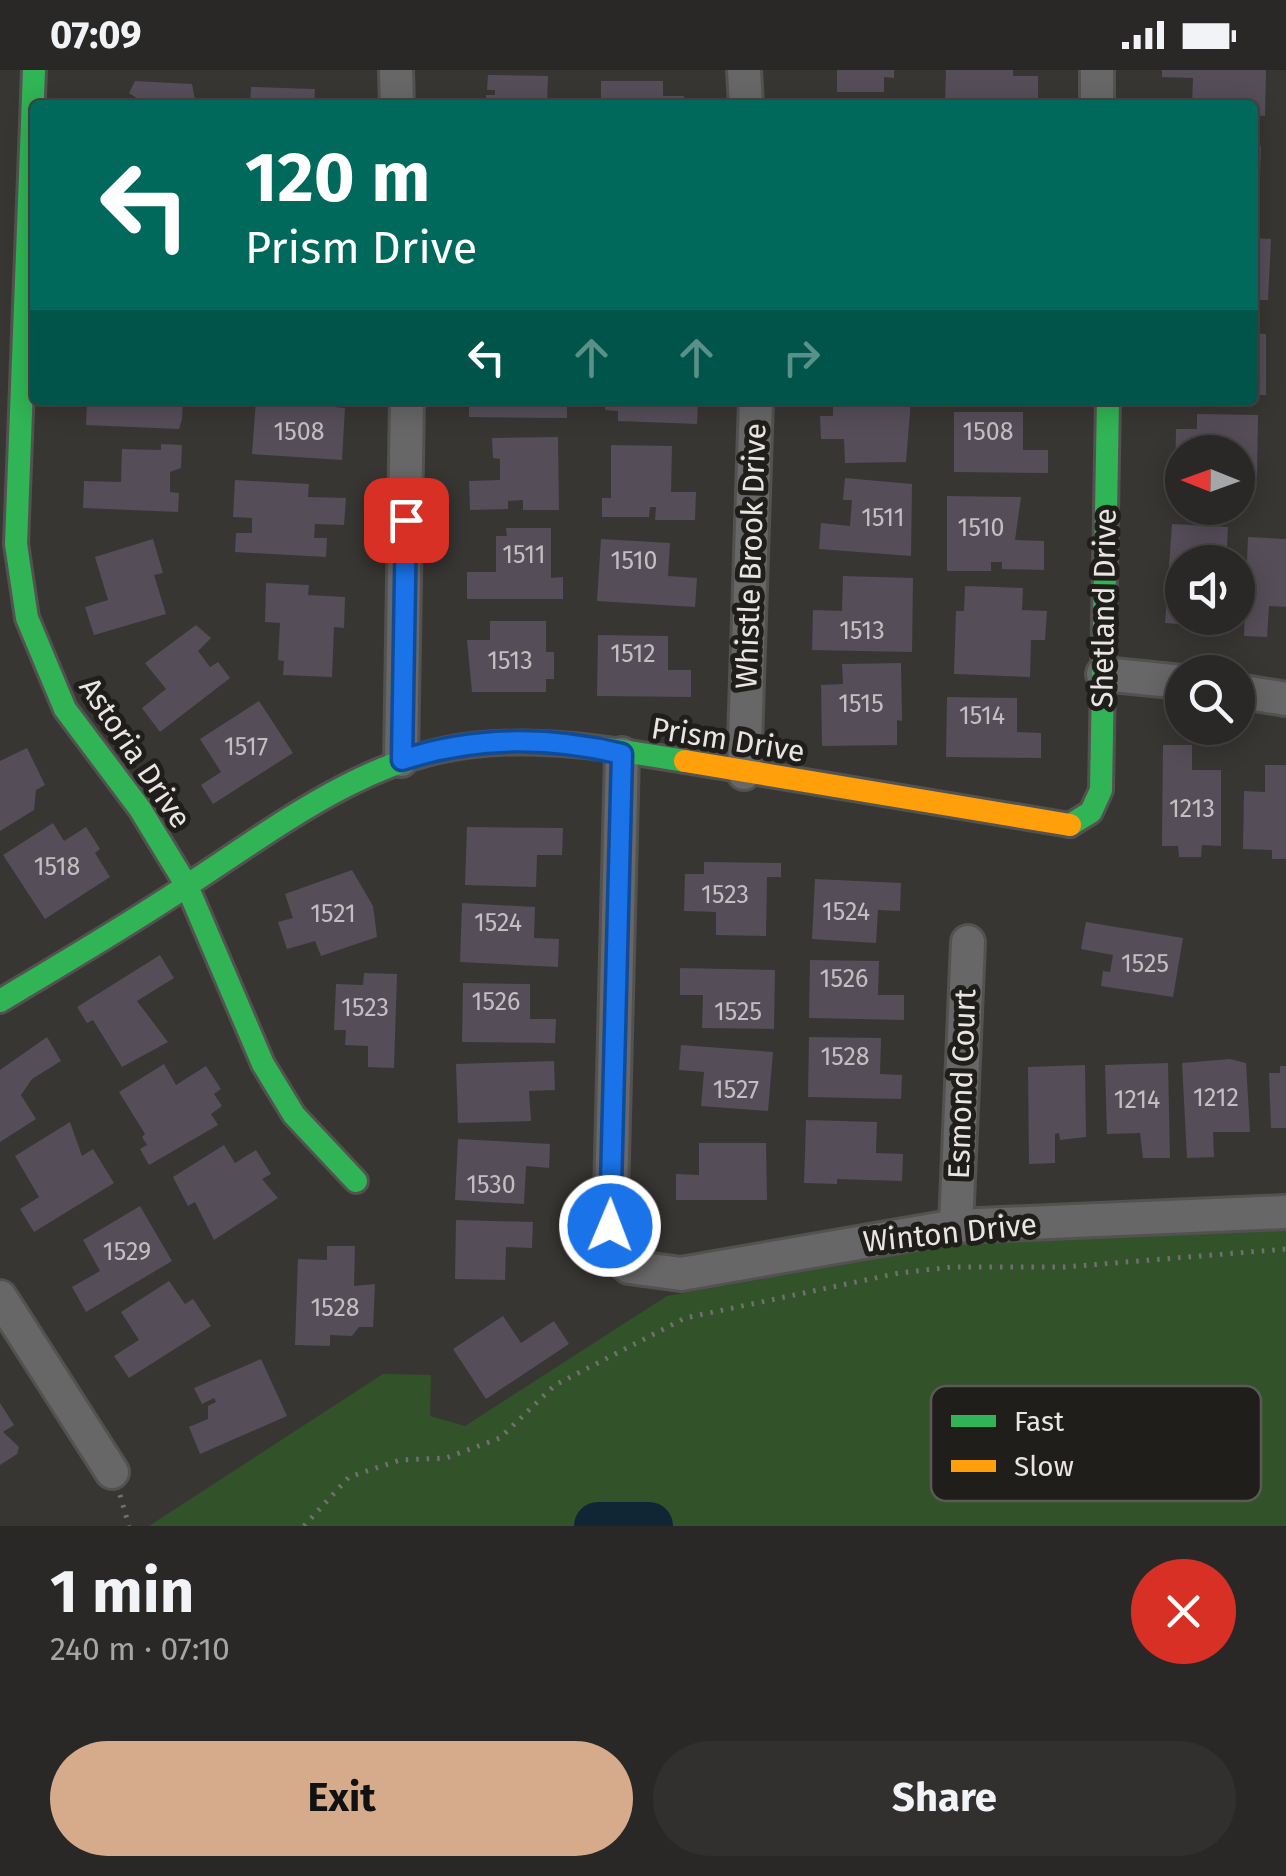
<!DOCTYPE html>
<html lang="en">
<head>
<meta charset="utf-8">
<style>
  body { margin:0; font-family:"Fira Sans",sans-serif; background:#32302e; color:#f1f3f6; height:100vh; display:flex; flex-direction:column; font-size:38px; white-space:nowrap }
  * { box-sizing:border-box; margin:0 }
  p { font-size:32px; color:#a5a6a7 }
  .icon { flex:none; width:55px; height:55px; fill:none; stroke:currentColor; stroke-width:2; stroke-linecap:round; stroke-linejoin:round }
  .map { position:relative; height:1456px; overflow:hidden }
  .details { display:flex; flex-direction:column; background:#2a2826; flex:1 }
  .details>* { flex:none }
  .top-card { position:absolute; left:30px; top:30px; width:1228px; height:305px; border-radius:10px; box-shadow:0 5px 25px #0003,0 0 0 2px #464443; background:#00695c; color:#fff; overflow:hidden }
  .needle { width:65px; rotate:271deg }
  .fabs { position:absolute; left:1165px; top:365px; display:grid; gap:20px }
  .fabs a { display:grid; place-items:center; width:90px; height:90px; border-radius:50%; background:#2a2826; box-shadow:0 5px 25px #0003,0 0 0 2px #464443; font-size:50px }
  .pin { position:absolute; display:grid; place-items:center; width:85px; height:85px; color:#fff; margin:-42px; border-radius:20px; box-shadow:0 5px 15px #0006 }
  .me { position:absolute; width:110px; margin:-55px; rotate:1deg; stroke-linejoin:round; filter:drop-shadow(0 0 8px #0008) }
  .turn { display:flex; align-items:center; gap:35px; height:210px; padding:0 50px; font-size:45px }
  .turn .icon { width:130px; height:130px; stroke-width:2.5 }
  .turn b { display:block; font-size:70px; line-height:85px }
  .lanes { display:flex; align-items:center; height:95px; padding:0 50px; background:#0003; justify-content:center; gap:50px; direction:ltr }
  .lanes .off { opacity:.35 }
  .round { display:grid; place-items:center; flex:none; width:105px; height:105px; border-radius:52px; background:#32302e }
  .headline { display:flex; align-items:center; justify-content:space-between; height:170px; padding:0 50px }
  h1 { font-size:60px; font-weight:700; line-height:75px }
  .button { display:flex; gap:20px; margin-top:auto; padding:20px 50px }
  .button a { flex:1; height:115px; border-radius:60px; background:#d6ab8b; color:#111; font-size:40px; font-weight:700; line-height:115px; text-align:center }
  .button a+a { background:#32302e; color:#f1f3f6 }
  .status { display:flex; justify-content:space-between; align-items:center; height:70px; padding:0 50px; background:#2a2826; direction:ltr }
  .status svg { height:28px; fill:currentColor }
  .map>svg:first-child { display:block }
  .green { fill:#32532a }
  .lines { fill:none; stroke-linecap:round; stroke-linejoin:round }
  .river { stroke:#102635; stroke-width:48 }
  .building { fill:#554d58 }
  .street-casing { stroke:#535250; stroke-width:38 }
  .fast-casing { stroke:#535250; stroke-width:28 }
  .slow-casing { stroke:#535250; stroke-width:28 }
  .path { stroke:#70706f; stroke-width:5; stroke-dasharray:2.5 8; stroke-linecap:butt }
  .street { stroke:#676767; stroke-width:32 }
  .fast { stroke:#30b455; stroke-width:22 }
  .slow { stroke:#ff9f0a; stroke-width:22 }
  .route-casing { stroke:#114b97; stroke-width:25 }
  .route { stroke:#1a73e8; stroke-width:18 }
  .labels { text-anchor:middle; stroke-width:10; stroke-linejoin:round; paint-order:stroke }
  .number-label { font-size:25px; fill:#c3bfc0 }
  .street-label { font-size:30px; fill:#e8e5e2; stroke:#201e1b }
  .key { fill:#201e1b; stroke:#5c5a57; stroke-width:2.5 }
  .key-label { font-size:28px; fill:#e8e5e2 }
</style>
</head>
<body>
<div class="status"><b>07:09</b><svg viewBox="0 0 49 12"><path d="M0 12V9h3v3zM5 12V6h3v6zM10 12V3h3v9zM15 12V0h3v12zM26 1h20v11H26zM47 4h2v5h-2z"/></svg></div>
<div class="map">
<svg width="1286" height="1456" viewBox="0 0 1286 1456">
  <rect width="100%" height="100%" fill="#383633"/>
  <path class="green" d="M1286,1160v296h-1137l234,-152 48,1 -1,41 35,10 202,-130 294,-52z"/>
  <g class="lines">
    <path class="river" d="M598,1456h51"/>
  </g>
  <path class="building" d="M837,0h57v8l-10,-1v15h-47z
    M946,0h67v6h25v24l-93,5z
    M1162,0h104l-1,46 -13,-1v-10h-60l1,-27 -31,-1z
    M488,5l60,1 -1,29h-61v-10h9v-5h-8z
    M135,11l57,3 4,21h-59l1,-6 -9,-6z
    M601,11h62v15h21v9h-83z
    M251,17l64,2 -1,16h-64z
    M1252,76h9l-2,64h-7z
    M1252,168l19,1 -3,61h-16z
    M1252,263l14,1v61h-14z
    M87,330h96l-1,19 -3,10 -93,-4z
    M256,330h68l-1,6 22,2 -3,52 -90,-6z
    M469,330h98v18l-98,-1z
    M605,330h93l-1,24 -79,-3v-10l-13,-1z
    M833,330h78l-5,62 -61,1 -1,-24h-23l-1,-23h13z
    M954,342h69v38h25v23l-94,-1z
    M1197,344l61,1 -1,62 -6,-1v8h-13v-32h-56v32h-7l1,-55h21z
    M558,367l1,73h-36v-10l-15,1v8l-38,1 -1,-29 31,-1v-21l-7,-1 -1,-20z
    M161,374l21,1 -1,23 -11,4v20l9,1 -1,19 -95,-4 1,-27 37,1 1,-33 39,1z
    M611,375l61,1 -1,46h25l-1,28h-40l1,-13h-6l-1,10h-47v-19h9z
    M845,408l67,6 -1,72 -92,-7 2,-26 29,3 2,-26h-9z
    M235,410l74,4 -1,13 38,1 -2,27 -29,-1 -1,14h13l-1,19 -91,-5 1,-19h16v-15l-19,-1z
    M947,426l74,1 -6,43 29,1v29l-42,-1v-7h-11v9h-44z
    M1172,454l56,3 -2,35h-44v56h10v7l-27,-2z
    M506,458h45v50l12,-1v22h-96v-27h29v-36h11z
    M1248,467l38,2v68l-17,-1 -2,31 -23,-1z
    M153,469l10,34 -9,2 12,39 -72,21 -9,-28 23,-7 -13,-43z
    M601,469l69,4 -2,33 29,2 -2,29 -98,-6z
    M843,506l70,2 -1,74 -100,-2 1,-40 29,1z
    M266,513l43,2 -1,10 37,2 -1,31 -10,-1 -2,50 -49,-2 1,-14 -6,-1 2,-37 -15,-1z
    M965,516l58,2 -1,22 25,1 -2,29h-14l-1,37 -76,-3 2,-63h8z
    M490,551h56v31h8v27h-8v13h-74l-5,-52h23z
    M196,555l15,13 -13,13 12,16 8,-5 12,16 -70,54 -18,-24 24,-19 -21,-26z
    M598,565l70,1v34h23v27l-94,-1z
    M901,593l1,58 -5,-1v25l-75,1 -1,-61 22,-1 -1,-20z
    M947,627l70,1v34l24,1v25l-95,-1z
    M259,631l34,52 -80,51 -12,-19 20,-13 -21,-33z
    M1163,675h29v25h29v76l-19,-1 -1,12h-22l-1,-11h-16z
    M27,678l18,37 -9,5 -2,20 -34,21v-70z
    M1265,695h21v94h-14v-9l-29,-1 1,-58 21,1z
    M53,753l11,18 22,-14 14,22 -5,4 15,24 -65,42 -42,-64z
    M467,757l96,1 -1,27h-25l-1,32 -71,-2z
    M704,792l77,1v14h-14l-1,59 -50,-1v-23l-32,-1 1,-37h19z
    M352,800l21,36 4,31 -56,19 -6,-15 -28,8 -9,-27 15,-4 -8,-24z
    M815,809l86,4 -1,28 -22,-1 -2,33 -64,-4z
    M462,833l73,4 -1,31 25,1 -1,28 -98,-5z
    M1086,852l97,16 -10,59 -72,-11 2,-15 7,1 3,-17 -32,-6z
    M160,885l14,23 -37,23 31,41 -46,25 -29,-47 -6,3 -10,-16z
    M810,890l69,1 -1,34h26v25l-95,-2z
    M680,898l95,2 -1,59 -72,-1 1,-33h-23z
    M364,903l33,1 -3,94 -26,-1v-21l-23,-1 1,-15h-12l2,-46 27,1z
    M463,913l67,1v35h26l-1,24 -93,-1z
    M47,967l14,24 -29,18 -11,16 15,24 -36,23v-72z
    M809,967l72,1 -1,36 22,1 -1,24 -93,-2z
    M681,975l92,7 -5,59 -67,-5 3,-34 -25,-2z
    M1230,989l16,4 4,69h-37l1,25 -27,1 -5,-95z
    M554,991l1,29 -26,1 2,30 -73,2 -2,-59z
    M1168,993l2,95h-27l-3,-25 -33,1 -2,-69z
    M164,994l12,21 30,-19 15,23 -7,5 8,12 -11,8 7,11 -69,40 -9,-16 7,-4 -5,-8 3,-3 -26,-42z
    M1085,995l1,72 -26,3 -1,-7 -4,1v29l-26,1 -1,-97z
    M1280,996h6v62h-15l-2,-55h11z
    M806,1050l71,2 -1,31 27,1 -1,27 -65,-2v5l-33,-1z
    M70,1052l12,34 11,-7 21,34 -80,49 -14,-23 19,-12 -24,-41z
    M458,1069l92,5 -1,24 -23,-2 -2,38 -69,-4z
    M699,1073h67l1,57h-91v-26l23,1z
    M224,1075l11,18 21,-13 15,24 -9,5 16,19 -64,42 -19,-38 -7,4 -15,-29z
    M140,1136l32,55 -86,51 -14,-25 28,-16 -17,-31z
    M456,1150l77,2 -1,26 -26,-1 -1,33 -50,-1z
    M327,1176h28l-1,40 21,-2 -2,43h-14l-7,9 -22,-1v11l-35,-1 3,-86 29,1z
    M169,1211l16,23 8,-5 18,27 -82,52 -15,-22 25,-16 -18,-28z
    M503,1246l18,27 33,-22 15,23 -83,55 -33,-50z
    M261,1289l26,57 -87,38 -11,-27 19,-8v-13l8,-4 -2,-4 -12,6 -8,-16z
    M0,1333l14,22 -11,7 16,15 -2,7 -17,11z"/>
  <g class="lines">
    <defs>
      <path id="street" d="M396,0l1,35
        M744,0l2,35
        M1097,0v35
        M1103,604l79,8
        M1238,621l48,8
        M622,684l-12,484 3,12 16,17 52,7 275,-48 330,-14
        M401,690l6,-360
        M744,703l12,-373
        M956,1156l12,-284
        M0,1227l112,175"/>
      <path id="fast" d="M34,0l-18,474 11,74 38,91 75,100 47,77 76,178 31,51 62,66
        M1070,755l21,-13 10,-22 7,-390
        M0,931c63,-38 127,-75 188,-116 88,-57 177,-128 285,-140 72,-8 141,4 212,16"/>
      <path id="slow" d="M685,691l385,64"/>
    </defs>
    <use href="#street" class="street-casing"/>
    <use href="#fast" class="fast-casing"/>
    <use href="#slow" class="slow-casing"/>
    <path class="path" d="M120,1425l9,31
      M304,1456l45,-49 51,-17 46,-2 54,-20 55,-53 130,-67 214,-45 53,-6h113l221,-18"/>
    <use href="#street" class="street"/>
    <use href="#fast" class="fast"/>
    <use href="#slow" class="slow"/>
  </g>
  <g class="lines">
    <defs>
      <path id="route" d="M406,450l-4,240c73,-24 145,-24 220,-6l-12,472"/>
    </defs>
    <use href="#route" class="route-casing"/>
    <use href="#route" class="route"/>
  </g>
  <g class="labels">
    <g class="number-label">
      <text x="299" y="370">1508</text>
      <text x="988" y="370">1508</text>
      <text x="883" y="456">1511</text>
      <text x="981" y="466">1510</text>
      <text x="524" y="493">1511</text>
      <text x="634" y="499">1510</text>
      <text x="862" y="569">1513</text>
      <text x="633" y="592">1512</text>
      <text x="510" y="599">1513</text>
      <text x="861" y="642">1515</text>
      <text x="982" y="654">1514</text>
      <text x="246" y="685">1517</text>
      <text x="1192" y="747">1213</text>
      <text x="57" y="805">1518</text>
      <text x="725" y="833">1523</text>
      <text x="846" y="850">1524</text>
      <text x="333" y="852">1521</text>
      <text x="498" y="861">1524</text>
      <text x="1145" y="902">1525</text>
      <text x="844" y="917">1526</text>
      <text x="496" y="940">1526</text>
      <text x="365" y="946">1523</text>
      <text x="738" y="950">1525</text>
      <text x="845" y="995">1528</text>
      <text x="736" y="1028">1527</text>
      <text x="1216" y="1036">1212</text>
      <text x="1137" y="1038">1214</text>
      <text x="491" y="1123">1530</text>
      <text x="127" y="1190">1529</text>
      <text x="335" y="1246">1528</text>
    </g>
    <g class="street-label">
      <text transform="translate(751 486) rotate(-88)" y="10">Whistle Brook Drive</text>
      <text transform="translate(1104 538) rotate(-89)" y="10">Shetland Drive</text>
      <text transform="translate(728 670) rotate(9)" y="10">Prism Drive</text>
      <text transform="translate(135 683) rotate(56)" y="10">Astoria Drive</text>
      <text transform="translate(962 1014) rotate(-88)" y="10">Esmond Court</text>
      <text transform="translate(950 1163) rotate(-6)" y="10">Winton Drive</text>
    </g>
  </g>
  <rect x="931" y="1316" width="330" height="115" rx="15" class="key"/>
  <rect x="951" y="1345" width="45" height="12" fill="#30b455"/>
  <rect x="951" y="1390" width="45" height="12" fill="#ff9f0a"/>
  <g class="key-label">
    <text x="1014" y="1361">Fast</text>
    <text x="1014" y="1406">Slow</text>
  </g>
</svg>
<div class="fabs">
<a><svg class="needle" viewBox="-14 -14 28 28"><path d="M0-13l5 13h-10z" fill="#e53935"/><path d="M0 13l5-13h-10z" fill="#a5a6a7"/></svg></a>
<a><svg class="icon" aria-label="sound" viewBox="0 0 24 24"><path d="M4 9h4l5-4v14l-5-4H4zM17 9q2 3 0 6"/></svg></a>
<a><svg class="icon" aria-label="search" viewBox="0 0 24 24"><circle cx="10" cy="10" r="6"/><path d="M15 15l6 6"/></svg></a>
</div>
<div class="pin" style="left:406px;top:450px;background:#d93025"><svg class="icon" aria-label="arrive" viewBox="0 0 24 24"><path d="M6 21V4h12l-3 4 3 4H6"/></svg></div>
<svg class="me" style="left:610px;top:1156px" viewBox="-20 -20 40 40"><circle r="17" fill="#1a73e8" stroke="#fff" stroke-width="3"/><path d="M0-11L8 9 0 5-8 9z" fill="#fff"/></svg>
<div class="top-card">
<div class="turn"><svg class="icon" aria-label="left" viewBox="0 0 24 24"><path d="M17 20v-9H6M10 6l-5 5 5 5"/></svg><div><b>120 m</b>Prism Drive</div></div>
<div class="lanes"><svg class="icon" aria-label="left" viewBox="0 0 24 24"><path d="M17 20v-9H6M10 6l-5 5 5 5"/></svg><svg class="icon off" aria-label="ahead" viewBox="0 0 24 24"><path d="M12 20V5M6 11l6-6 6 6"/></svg><svg class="icon off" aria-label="ahead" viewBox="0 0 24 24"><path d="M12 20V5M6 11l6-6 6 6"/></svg><svg class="icon off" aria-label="right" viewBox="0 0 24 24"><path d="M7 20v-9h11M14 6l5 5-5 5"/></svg></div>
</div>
</div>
<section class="details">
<div class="headline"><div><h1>1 min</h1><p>240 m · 07:10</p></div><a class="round" style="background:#d93025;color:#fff"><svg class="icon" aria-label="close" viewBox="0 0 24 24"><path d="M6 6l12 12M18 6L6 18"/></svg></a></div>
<div class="button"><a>Exit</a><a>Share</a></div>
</section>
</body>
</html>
